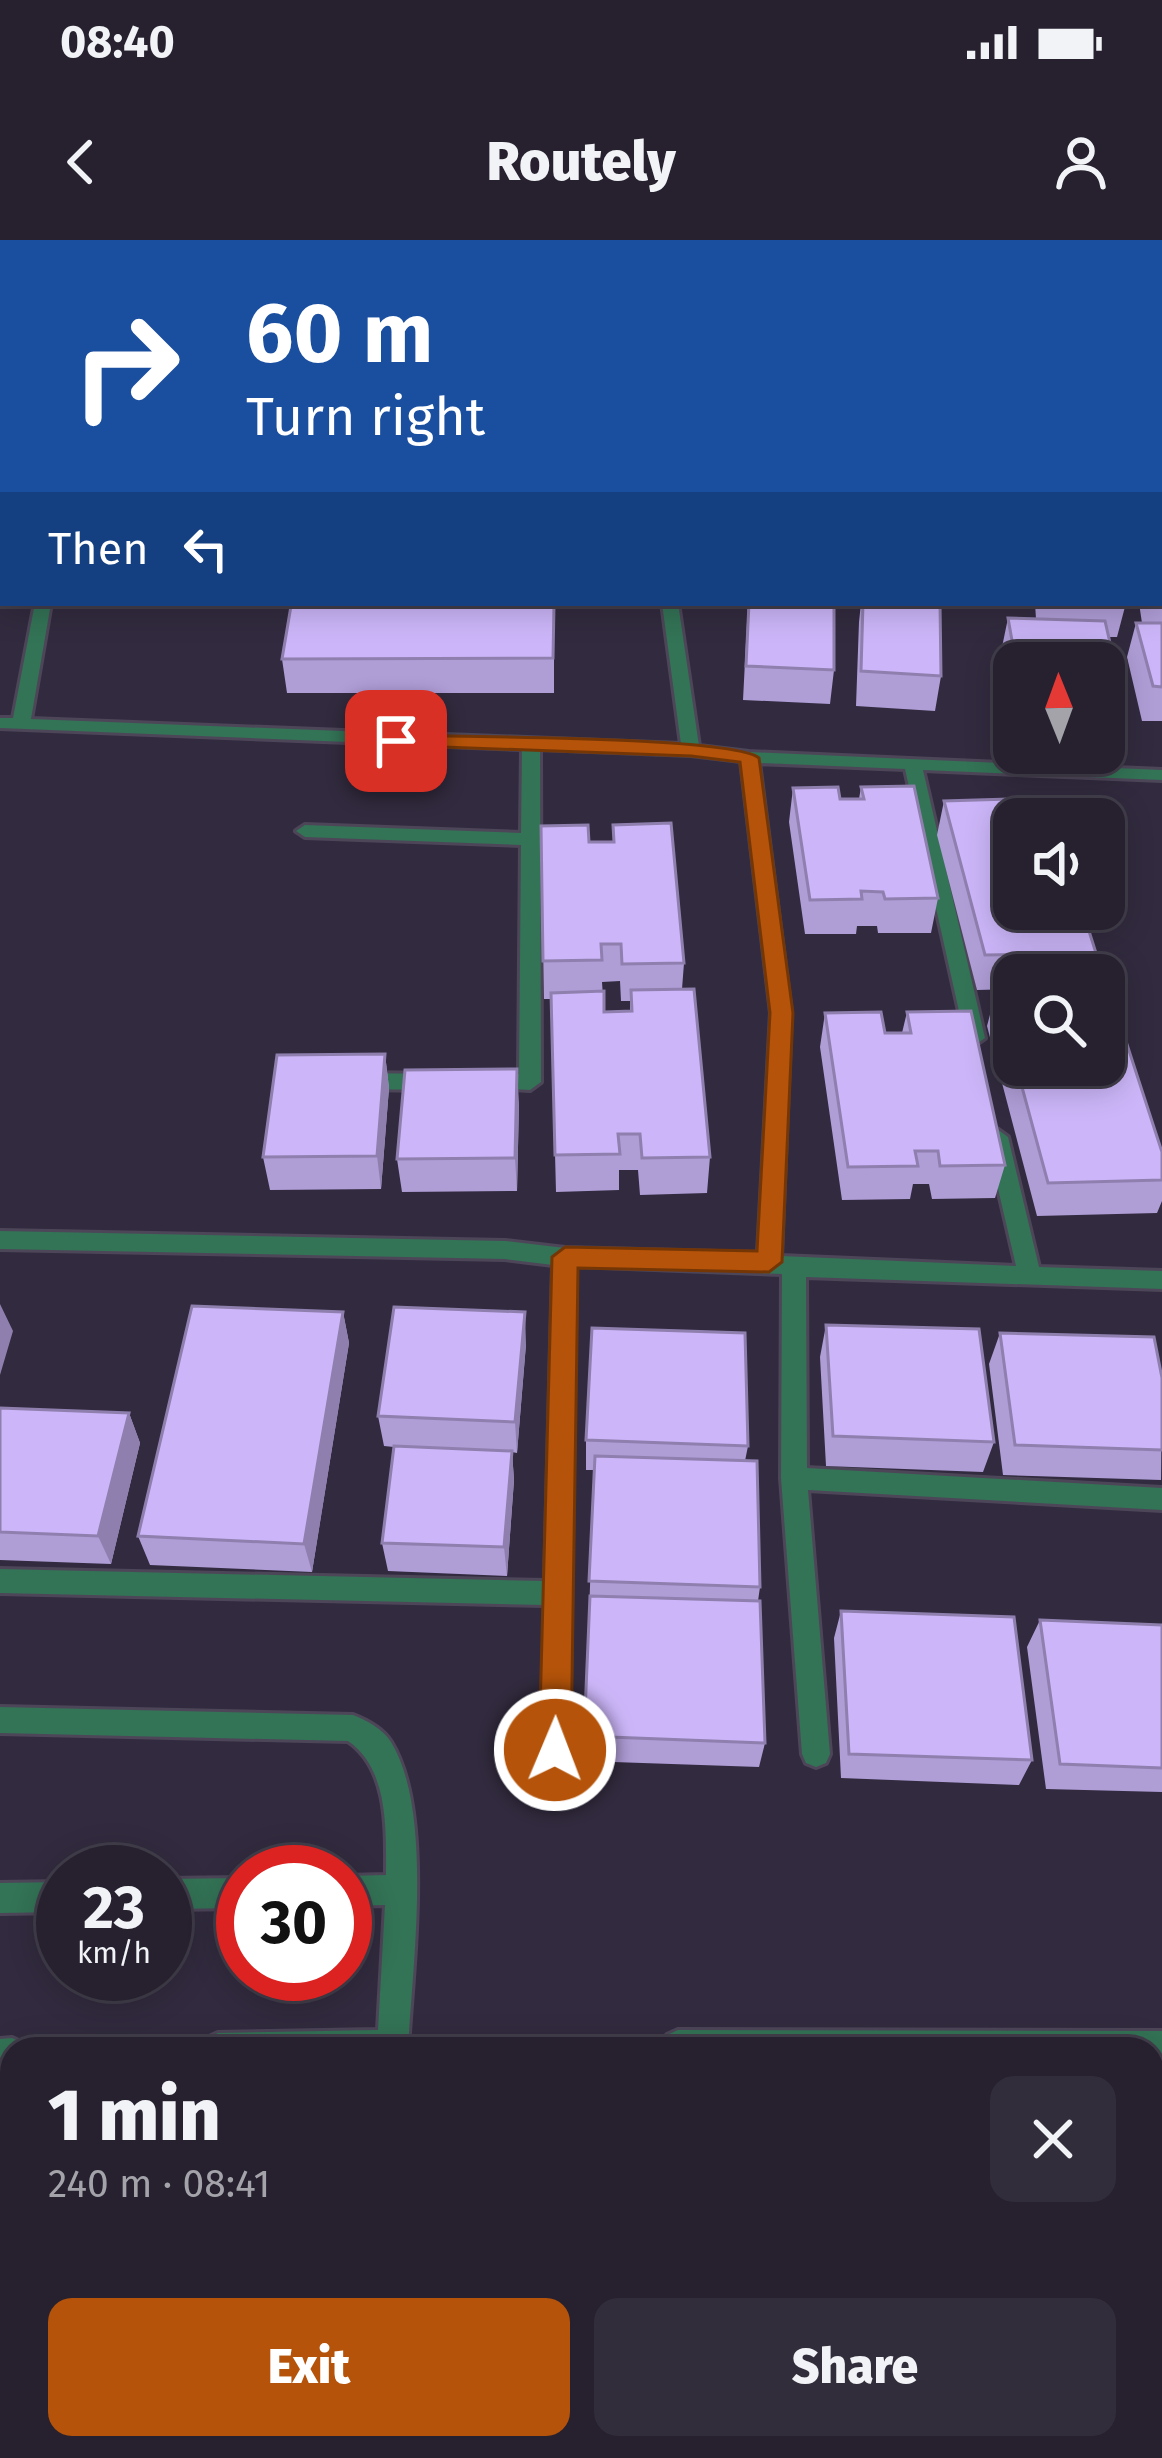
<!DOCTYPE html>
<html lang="en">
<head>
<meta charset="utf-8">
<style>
  body { margin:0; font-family:"Fira Sans",sans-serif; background:#322d3b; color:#f1f3f6; height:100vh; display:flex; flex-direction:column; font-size:45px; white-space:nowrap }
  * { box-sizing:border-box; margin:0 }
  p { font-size:39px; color:#a4a3aa }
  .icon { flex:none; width:66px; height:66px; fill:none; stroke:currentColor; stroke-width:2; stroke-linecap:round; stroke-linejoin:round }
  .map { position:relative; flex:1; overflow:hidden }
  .side { position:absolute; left:0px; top:1797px; width:1164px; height:423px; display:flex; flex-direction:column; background:#26202f; border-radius:36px 36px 0 0; box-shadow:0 6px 30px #0003,0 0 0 3px #423e4b }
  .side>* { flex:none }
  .banner { position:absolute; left:0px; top:0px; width:1164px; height:366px; box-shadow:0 6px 30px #0003,0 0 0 3px #423e4b; background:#1a4fa0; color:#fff; overflow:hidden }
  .needle { width:78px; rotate:359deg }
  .fabs { position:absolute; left:993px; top:402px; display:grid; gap:24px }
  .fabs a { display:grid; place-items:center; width:132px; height:132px; border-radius:24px; background:#26202f; box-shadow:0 6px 30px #0003,0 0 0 3px #423e4b; font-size:60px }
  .speed { position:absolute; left:36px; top:1605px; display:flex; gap:24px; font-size:60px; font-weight:700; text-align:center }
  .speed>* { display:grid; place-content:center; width:156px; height:156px; border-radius:50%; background:#26202f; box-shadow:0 6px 30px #0003,0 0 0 3px #423e4b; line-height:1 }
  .speed small { font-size:30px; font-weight:400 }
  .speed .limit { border:18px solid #d22; background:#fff; color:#111 }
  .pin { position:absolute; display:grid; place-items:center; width:102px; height:102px; color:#fff; margin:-51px; border-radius:24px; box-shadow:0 6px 18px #0006 }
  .me { position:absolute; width:132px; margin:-66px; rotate:1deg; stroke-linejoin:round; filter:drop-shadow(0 0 9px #0008) }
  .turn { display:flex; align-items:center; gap:42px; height:252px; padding:0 48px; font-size:54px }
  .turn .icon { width:156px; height:156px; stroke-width:2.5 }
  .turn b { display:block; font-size:84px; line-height:102px }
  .then { display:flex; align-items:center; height:114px; padding:0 48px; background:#0003; gap:24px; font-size:45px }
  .round { display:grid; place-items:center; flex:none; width:126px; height:126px; border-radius:24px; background:#322d3b }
  .head { display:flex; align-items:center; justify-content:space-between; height:204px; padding:0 48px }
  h1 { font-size:72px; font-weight:800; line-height:90px }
  .action { display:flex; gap:24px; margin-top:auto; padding:24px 48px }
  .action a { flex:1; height:138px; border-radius:24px; background:#b45309; color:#fff; font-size:48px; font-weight:800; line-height:138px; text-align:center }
  .action a+a { background:#322d3b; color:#f1f3f6 }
  .status { display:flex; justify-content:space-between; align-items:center; height:84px; padding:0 60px; background:#26202f; direction:ltr }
  .status svg { height:33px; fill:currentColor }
  header { display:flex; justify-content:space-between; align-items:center; height:156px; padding:0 48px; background:#26202f; font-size:54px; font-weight:800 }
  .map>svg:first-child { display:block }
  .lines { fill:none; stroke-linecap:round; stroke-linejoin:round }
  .service-casing { stroke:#4d4659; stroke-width:6 }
  .minor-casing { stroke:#4d4659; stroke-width:6 }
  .service { fill:#337356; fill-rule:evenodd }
  .minor { fill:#337356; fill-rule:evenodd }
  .wall { fill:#af9dd6; fill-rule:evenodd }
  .shaded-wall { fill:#8f7fae }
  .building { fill:#ccb6f9; stroke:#8f7fae; stroke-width:3 }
  .route { fill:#b45309; stroke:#753606; stroke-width:3 }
</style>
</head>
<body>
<div class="status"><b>08:40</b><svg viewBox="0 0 49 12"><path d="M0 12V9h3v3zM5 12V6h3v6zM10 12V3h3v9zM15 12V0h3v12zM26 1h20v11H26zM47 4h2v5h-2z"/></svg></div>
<header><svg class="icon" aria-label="back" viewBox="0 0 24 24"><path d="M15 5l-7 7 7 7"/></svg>Routely<svg class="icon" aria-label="person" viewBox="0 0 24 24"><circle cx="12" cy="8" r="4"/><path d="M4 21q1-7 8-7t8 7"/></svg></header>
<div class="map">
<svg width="1162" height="2218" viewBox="0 0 1162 2218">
  <rect width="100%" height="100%" fill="#322b3f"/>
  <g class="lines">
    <defs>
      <path id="service" d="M924,0h12v3h-12z
        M1087,0h12l1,3h-12z"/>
      <path id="minor" d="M510,0h12v3h-12z
        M600,0h12v3h-12z
        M0,38h3v8h-3z
        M0,152h3v8h-3z
        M0,189h3v8h-3z
        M35,363h16l-20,116 650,25 -19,-141h16l21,143 50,6 413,18v10l-239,-10 62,268 -10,7 -10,-7 -60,-269 -146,-6 32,250 -10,243 235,10 -30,-129 11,-8 11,8 31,130 123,4v18l-356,-12 1,191 355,20v22l-354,-20 22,264 -4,9 -10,4 -10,-4 -4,-9 -21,-276 1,-204 -206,-8 -7,485 -4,9 -10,4 -10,-4 -4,-9 4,-146 -545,-12v-24l545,12 8,-316 -48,-6 -505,-10v-18l505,10 60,7 193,5 13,-240 -30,-252 -50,-6 -151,-6 1,333 -11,8 -48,-3 -3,-5 3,-5 37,-3 2,-229 -216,-8 -9,-6 9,-6 216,8 1,-84 -522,-21v-10h13z
        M358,833l79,1 11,8 -11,8 -79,-1 -11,-8z
        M0,1467l353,8c13,5 30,14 38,27 43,70 21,227 17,307h-206l5,-11 11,-5 160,-3 7,-125 -40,1v-30l41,-1c0,-45 3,-106 -38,-134l-348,-8z
        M243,1638v30l-78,1v-30z
        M63,1642v30l-63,1v-30z
        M678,1790l484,1v32h-10v-14h-488l3,-14z
        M12,1798l11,5 3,6h-14v21l-12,1v-32z
        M12,1995v34l-12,1v-34z
        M361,2208h36v10h-36z"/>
    </defs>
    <use href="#service" class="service-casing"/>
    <use href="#minor" class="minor-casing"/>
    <use href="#service" class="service"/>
    <use href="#minor" class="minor"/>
  </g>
  <path class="wall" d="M830,0h64l-1,3h-63z
    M1096,0h66v481h-20l-15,-64 9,-34h6l-3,-20h22v-360h-66z
    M424,363h128v2h2v88h-267l-5,-34 143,-53z
    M748,363l86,67 -4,34 -87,-4z
    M861,363h79l1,73 -6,35 -79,-5 3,-84z
    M1035,363h91l-9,34h-8l10,45 -10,35h-5v-54h-90v50h-4l-9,-61 7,-34 28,1z
    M861,547l77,111 -7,35h-53l-1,-7h-20l-1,8h-51l-16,-112 4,-34 47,11h19z
    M944,561l152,152 -7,22h-75v14l-37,1 -40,-155z
    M613,585l71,138 -2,26 28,168 -3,36 -67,2 -2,-25h-19v20l-63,2 -5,-193h-7l-3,-173 48,16h24zM620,741l1,20h9v10l-26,1 -2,-30z
    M1014,751v74h90l58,87v49l-5,12 -120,3 -50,-190 9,-34z
    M907,772l98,153 -10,33 -63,1 -3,-15h-16l-3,15 -68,1 -22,-153 5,-34 60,20h17z
    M385,814l4,34 -8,101 -111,1 -7,-33z
    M519,863l-2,88 -115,1 -5,-33z
    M343,1072l6,31 -37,229 -162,-7 -12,-29z
    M826,1085l168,117 -11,30 -157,-6 -6,-109z
    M1000,1093l162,45 -1,102 -158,-5 -14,-111z
    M526,1104l-9,109 -5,-1 2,28 -7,96 -119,-5 -6,-28 12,-96 -10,-1 -6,-30z
    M0,1168l129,5 11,30 -29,121 -111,-4z
    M586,1200l162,6 -3,15 15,126 -2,14 7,142 -6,24 -175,-6 10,-291h-8z
    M841,1371l191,149 -13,25 -178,-7 -7,-140z
    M1040,1380l122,5v167l-116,-3 -19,-142z"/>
  <path class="shaded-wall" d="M385,814l4,34 -8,101 -4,-33z
    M517,829l2,34 -2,88 -2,-33z
    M0,1064l13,27 -13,44z
    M343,1072l6,31 -37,229 -8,-28z
    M525,1072l1,32 -9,109 -2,-31z
    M129,1173l11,30 -29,121 -13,-28z
    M512,1211l2,29 -7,96 -3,-29z"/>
  <path class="building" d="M995,0h71v3h-71z
    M1098,0h64v55l-1,-52h-63z
    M1161,66h1v65h-1z
    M1161,144h1v60h-1z
    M1161,292h1v75h-6l-1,-4h6z
    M749,363h85v67l-88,-4z
    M863,363h77l1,73 -80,-5z
    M554,365l-1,53 -271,1 9,-53z
    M1008,378l97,3 14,61h-15v-19h-88z
    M1136,383h26v64l-9,-1z
    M914,546l24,112 -53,1 -2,-7 -22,-1 1,8 -52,1 -17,-112 45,-1 2,12h24l-3,-12z
    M1046,558l7,21h-39v90h68l14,44 -111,2 -41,-154z
    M671,583l13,140 -62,1 -1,-20h-20l1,16 -59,1 -2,-135 47,-1 1,17h25l-1,-17z
    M694,749l16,168 -68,1 -2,-24h-22l2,20 -65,1 -4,-162 53,-2v21l28,-1 -1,-21z
    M1104,749h5l53,163v28l-114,3 -32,-118h88z
    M1014,751v67l-18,-66z
    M971,771l34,154 -65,1 -2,-15h-23l3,15 -70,1 -23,-154 56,-1 4,21h26l-4,-21z
    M385,814l-8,102 -114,1 14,-102z
    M517,829l-2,89 -118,1 8,-89z
    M192,1066l151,6 -39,232 -166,-8z
    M394,1067l131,5 -10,110 -137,-6z
    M826,1085l153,4 15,113 -161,-6z
    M592,1088l153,5 3,113 -162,-6z
    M1000,1093l154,4 8,41v72l-147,-5z
    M0,1168l129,5 -31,123 -98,-4z
    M394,1206l118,5 -8,96 -122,-4z
    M595,1216l162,5 3,126 -171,-6z
    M590,1356l170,5 5,142 -181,-7z
    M841,1371l173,6 18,143 -183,-6z
    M1040,1380l122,5v143l-102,-4z"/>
  <path class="route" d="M396,495c56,2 335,1 363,23l34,255 -11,249 -13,10 -191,-4 -7,482 -4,11 -12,5 -11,-5 -5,-11 13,-493 13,-10 192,4 13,-238 -30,-251 -49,-6 -302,-11 -3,-4z"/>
</svg>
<div class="fabs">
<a><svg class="needle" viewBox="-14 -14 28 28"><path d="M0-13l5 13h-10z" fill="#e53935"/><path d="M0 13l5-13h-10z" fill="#a4a3aa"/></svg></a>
<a><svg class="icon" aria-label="sound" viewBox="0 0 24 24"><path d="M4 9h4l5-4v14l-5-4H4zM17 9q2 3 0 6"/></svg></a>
<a><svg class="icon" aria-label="search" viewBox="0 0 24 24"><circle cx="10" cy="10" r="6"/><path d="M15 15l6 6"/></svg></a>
</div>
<div class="speed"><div>23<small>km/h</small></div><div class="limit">30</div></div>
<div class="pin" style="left:396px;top:501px;background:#d93025"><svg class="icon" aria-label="arrive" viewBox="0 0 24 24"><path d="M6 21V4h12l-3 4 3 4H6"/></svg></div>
<svg class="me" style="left:555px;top:1510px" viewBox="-20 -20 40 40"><circle r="17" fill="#b45309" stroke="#fff" stroke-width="3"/><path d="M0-11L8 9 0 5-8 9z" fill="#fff"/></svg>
<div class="banner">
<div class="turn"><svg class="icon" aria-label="right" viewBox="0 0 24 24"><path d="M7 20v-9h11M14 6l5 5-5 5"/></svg><div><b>60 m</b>Turn right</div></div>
<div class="then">Then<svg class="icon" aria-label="left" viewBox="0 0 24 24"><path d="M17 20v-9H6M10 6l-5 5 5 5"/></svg></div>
</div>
<section class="side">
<div class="head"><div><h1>1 min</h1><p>240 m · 08:41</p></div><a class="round"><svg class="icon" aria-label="close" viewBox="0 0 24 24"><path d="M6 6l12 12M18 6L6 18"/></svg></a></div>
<div class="action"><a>Exit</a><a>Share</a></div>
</section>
</div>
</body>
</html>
